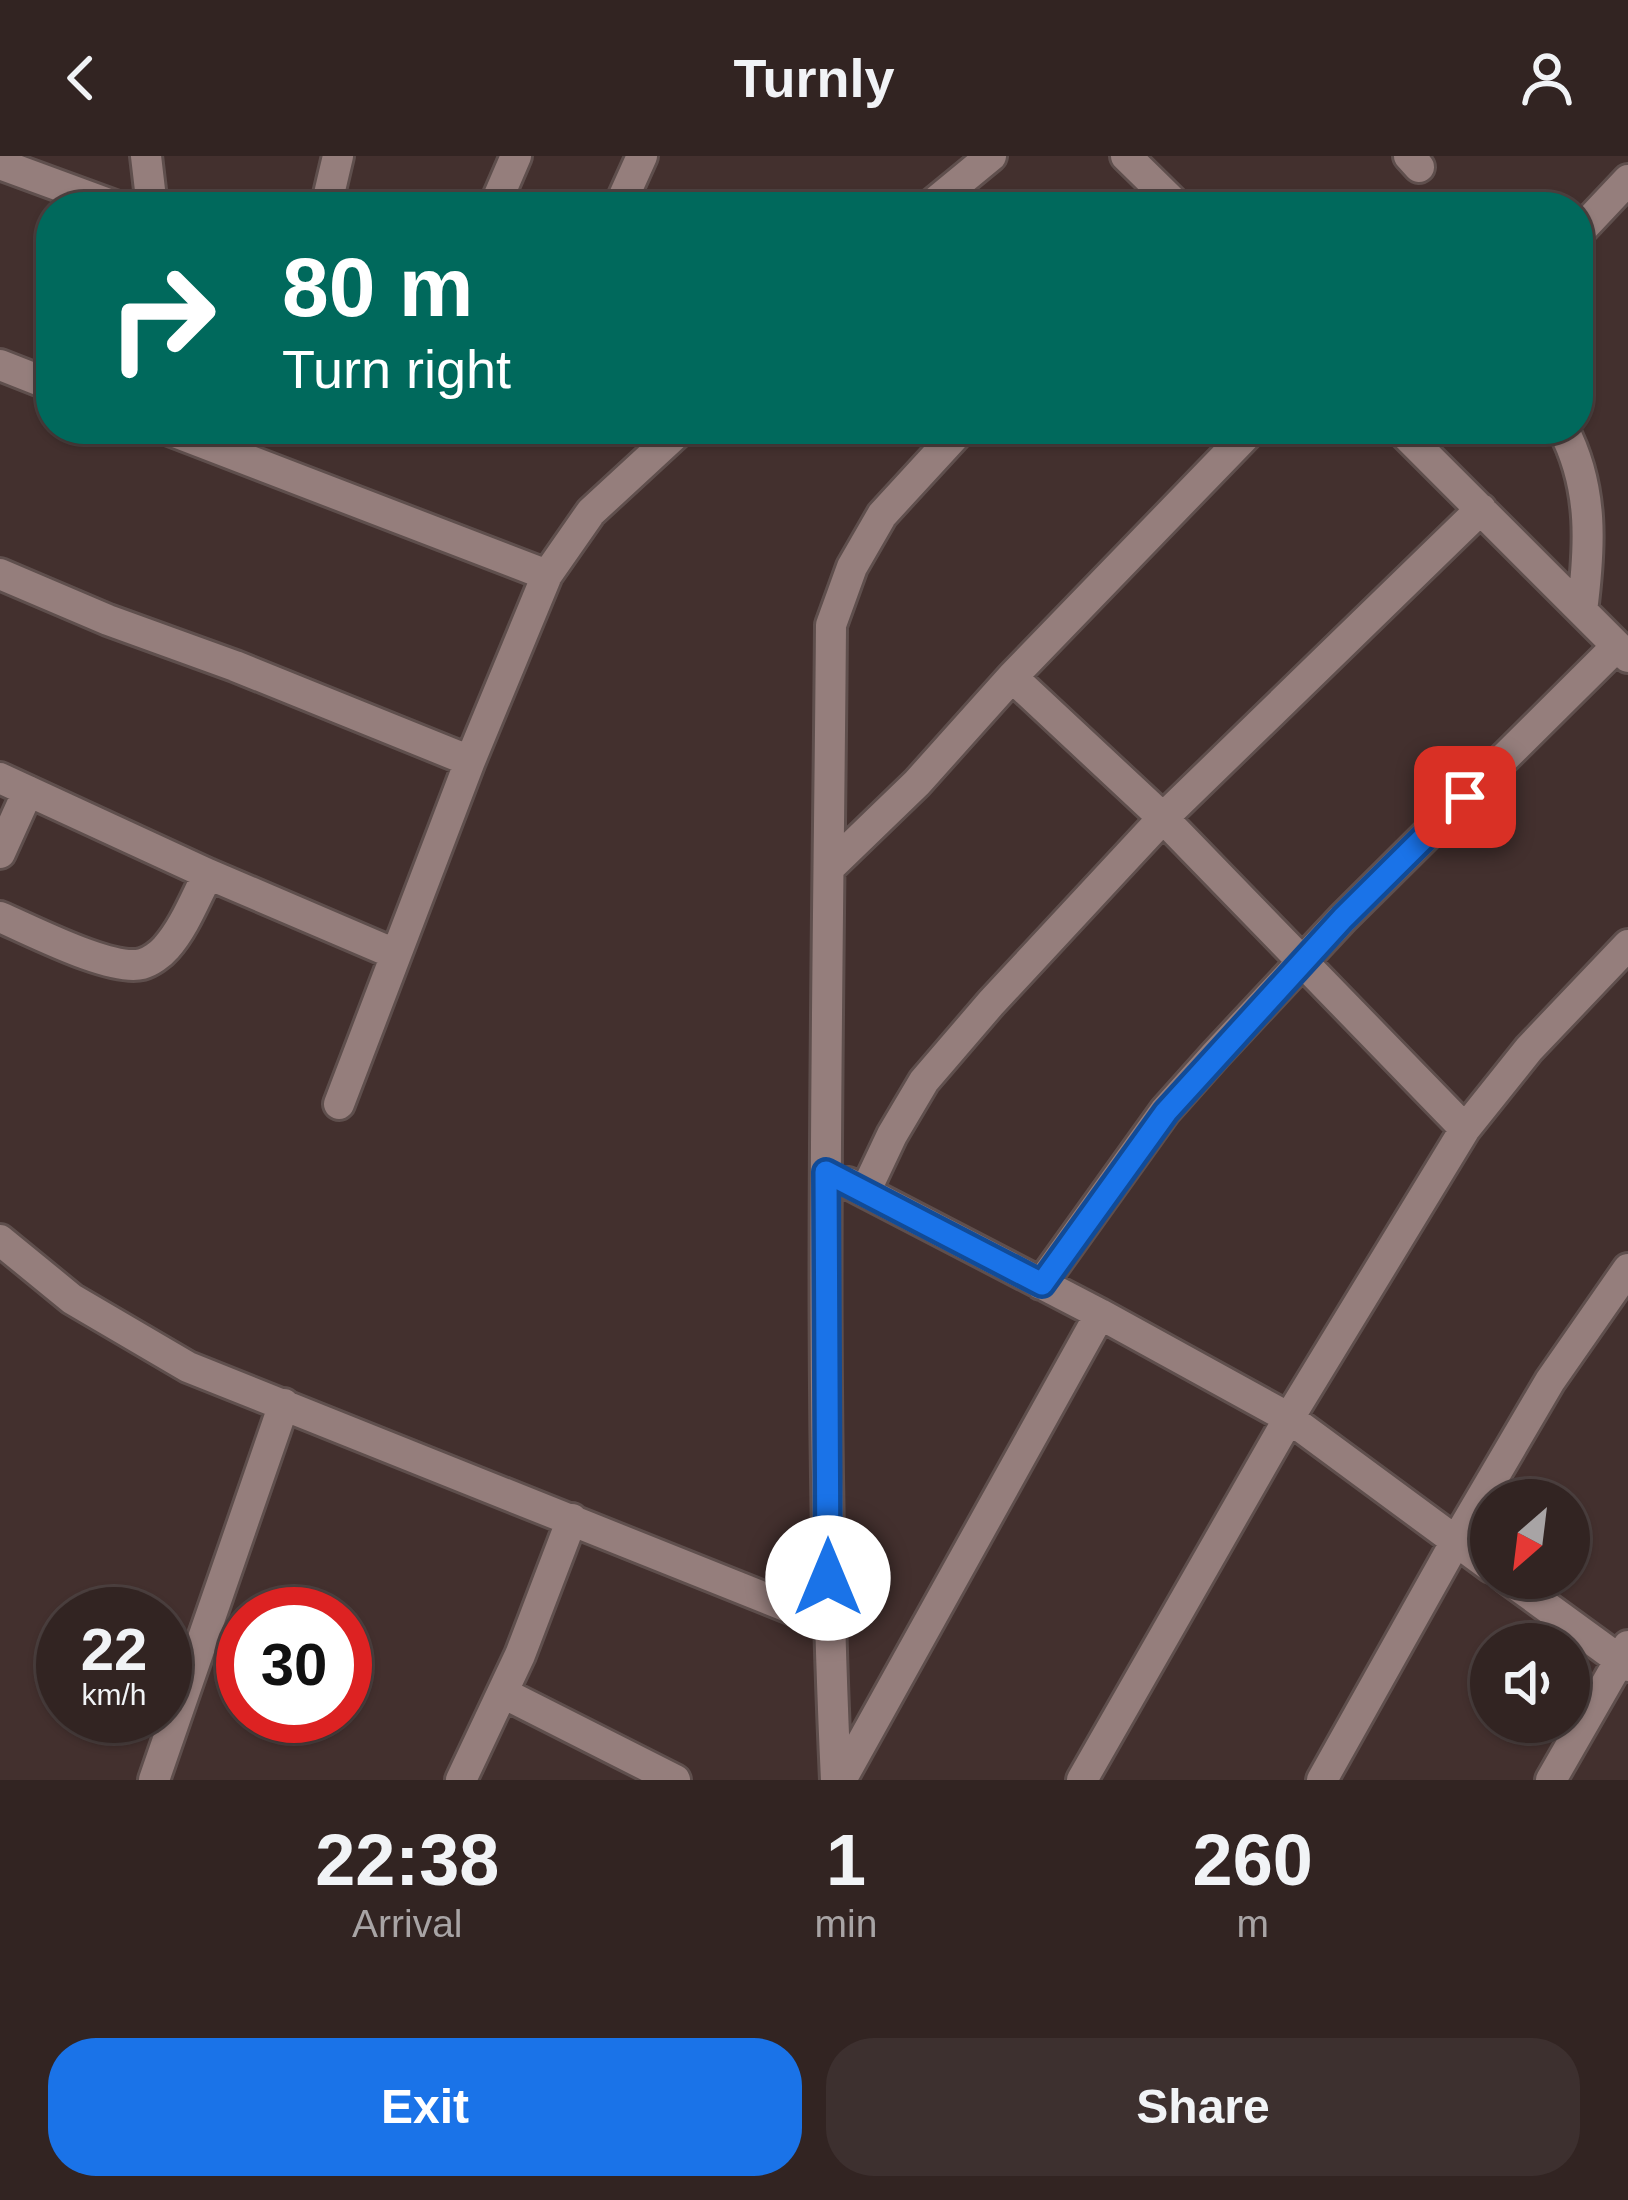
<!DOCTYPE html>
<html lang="en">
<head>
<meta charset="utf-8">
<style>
  body { margin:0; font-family:Helvetica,sans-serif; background:#3d302f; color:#f1f3f6; height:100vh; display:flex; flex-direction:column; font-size:45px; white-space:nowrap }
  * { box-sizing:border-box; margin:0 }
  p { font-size:39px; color:#a8a4a5 }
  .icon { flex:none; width:66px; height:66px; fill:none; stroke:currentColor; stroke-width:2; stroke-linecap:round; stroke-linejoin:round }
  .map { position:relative; height:1624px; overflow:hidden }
  .drawer { display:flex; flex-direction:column; background:#322422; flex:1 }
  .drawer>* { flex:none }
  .top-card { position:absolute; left:36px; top:36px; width:1557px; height:252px; border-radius:48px; box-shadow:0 3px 9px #0004,0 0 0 3px #4d4140; background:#00695c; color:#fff; overflow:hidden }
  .needle { width:78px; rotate:208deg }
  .buttons { position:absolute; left:1470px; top:1323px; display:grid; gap:24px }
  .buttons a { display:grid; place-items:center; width:120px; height:120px; border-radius:50%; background:#322422; box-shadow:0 3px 9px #0004,0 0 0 3px #4d4140; font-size:60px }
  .speed { position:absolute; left:36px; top:1431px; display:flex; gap:24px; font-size:60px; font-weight:700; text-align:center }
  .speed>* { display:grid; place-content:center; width:156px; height:156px; border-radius:50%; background:#322422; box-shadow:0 3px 9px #0004,0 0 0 3px #4d4140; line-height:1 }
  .speed small { font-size:30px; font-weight:400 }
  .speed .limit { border:18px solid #d22; background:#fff; color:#111 }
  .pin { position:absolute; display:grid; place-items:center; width:102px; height:102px; color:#fff; margin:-51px; border-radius:24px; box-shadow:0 6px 18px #0006 }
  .me { position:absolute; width:132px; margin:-66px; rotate:0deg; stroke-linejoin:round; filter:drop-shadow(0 0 9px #0008) }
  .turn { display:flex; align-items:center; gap:42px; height:252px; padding:0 48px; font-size:54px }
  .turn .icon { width:156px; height:156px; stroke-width:2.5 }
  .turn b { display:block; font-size:84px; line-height:102px }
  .eta { display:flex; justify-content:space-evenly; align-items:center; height:204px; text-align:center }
  .eta b { font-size:72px; font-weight:700; line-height:84px }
  .action { display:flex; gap:24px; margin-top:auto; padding:24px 48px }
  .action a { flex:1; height:138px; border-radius:48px; background:#1a73e8; color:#fff; font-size:48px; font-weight:700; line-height:138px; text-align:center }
  .action a+a { background:#3d302f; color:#f1f3f6 }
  header { display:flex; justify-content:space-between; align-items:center; height:156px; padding:0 48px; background:#322422; font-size:54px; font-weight:700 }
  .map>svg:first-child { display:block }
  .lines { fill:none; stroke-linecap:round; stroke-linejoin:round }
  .street-casing { stroke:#5f4f4d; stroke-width:36 }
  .street { stroke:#957e7c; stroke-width:30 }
  .route-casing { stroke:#114b97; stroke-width:30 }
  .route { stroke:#1a73e8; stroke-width:21 }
</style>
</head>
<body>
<header><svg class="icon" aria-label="back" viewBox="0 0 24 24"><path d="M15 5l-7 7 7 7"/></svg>Turnly<svg class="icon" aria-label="person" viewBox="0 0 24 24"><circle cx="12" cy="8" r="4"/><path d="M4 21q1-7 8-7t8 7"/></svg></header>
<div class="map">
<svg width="1628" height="1624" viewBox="0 0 1628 1624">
  <rect width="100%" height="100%" fill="#43302e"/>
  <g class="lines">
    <defs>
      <path id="street" d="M146,0l6,51
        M1126,0l52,51
        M1409,0l10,11
        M0,8l117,43
        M326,51l12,-51
        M494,51l22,-51
        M619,51l23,-51
        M929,51l62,-51
        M1578,77l50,-53
        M0,209l51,20
        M167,273l380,146
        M1400,273l228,228
        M1563,273c31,59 27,119 19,182
        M0,418l108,46 127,46 235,95
        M1012,521l151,141 302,311
        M0,622l208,96 187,80
        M0,697l28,-62
        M829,712l88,-85 95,-106 240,-248
        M0,761c31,13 111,55 142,47 8,-2 19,-10 24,-16 18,-20 29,-49 42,-74
        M339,948l131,-343 77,-186 44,-63 90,-83
        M848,1027l252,131 189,104 202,149
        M865,1036l27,-57 32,-54 67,-78 172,-185 318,-309
        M0,1084l72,59 116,68 640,256
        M1041,1128l124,-173 50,-56 128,-137 274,-272
        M1507,1422l121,88
        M503,1537l172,87
        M154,1624l130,-376
        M461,1624l59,-125 52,-136
        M836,1624c-18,-384 -8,-770 -5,-1155l21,-58 30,-52 79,-86
        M841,1624l259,-466
        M1082,1624l207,-362 176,-289 64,-80 99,-104
        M1322,1624l134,-239 94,-160 78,-112
        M1551,1624l77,-134"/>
    </defs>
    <use href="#street" class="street-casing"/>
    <use href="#street" class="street"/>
  </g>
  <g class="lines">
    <defs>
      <path id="route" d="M828,1422l-2,-406 216,112 124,-172 177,-194 122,-121"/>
    </defs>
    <use href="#route" class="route-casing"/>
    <use href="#route" class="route"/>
  </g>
</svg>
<div class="buttons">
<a><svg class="needle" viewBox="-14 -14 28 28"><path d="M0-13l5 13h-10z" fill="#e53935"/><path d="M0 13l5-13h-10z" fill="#a8a4a5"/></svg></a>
<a><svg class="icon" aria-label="sound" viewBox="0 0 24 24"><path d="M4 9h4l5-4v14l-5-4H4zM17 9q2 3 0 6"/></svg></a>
</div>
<div class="speed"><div>22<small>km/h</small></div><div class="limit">30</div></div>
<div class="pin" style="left:1465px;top:641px;background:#d93025"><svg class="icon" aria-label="arrive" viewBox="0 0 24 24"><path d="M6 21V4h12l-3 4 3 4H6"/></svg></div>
<svg class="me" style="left:828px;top:1422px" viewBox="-20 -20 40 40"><circle r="19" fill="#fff"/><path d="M0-13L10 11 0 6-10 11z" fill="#1a73e8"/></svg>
<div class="top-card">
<div class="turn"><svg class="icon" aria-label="right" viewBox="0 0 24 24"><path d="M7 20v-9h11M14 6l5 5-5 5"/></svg><div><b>80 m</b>Turn right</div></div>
</div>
</div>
<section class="drawer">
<div class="eta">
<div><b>22:38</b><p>Arrival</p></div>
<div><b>1</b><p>min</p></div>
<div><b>260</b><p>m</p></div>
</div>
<div class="action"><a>Exit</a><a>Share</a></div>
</section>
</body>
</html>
